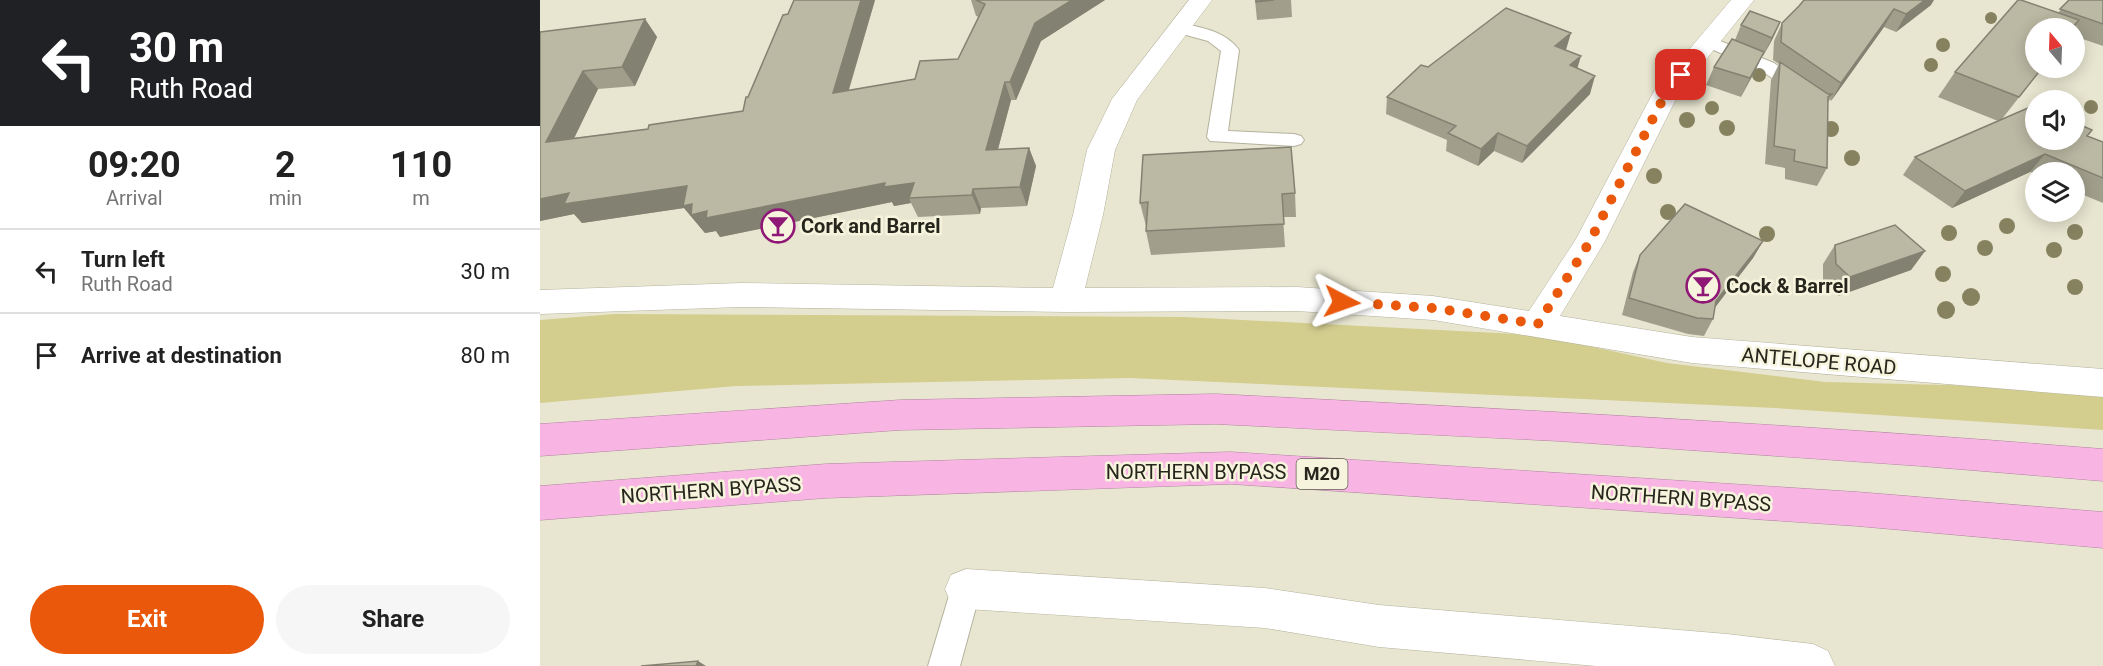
<!DOCTYPE html>
<html lang="en">
<head>
<meta charset="utf-8">
<style>
  body { margin:0; font-family:Roboto,sans-serif; background:#f6f6f6; color:#222; height:100vh; display:flex; flex-direction:column; font-size:22px; white-space:nowrap }
  * { box-sizing:border-box; margin:0 }
  p { font-size:20px; color:#767676 }
  .icon { flex:none; width:33px; height:33px; fill:none; stroke:currentColor; stroke-width:2; stroke-linecap:round; stroke-linejoin:round }
  .map { position:relative; flex:1; overflow:hidden }
  .drawer { display:flex; flex-direction:column; background:#fff; width:540px }
  .drawer>* { flex:none }
  .guide { background:#202124; color:#fff; overflow:hidden }
  .needle { width:39px; rotate:341deg }
  .fabs { position:absolute; left:1485px; top:18px; display:grid; gap:12px }
  .fabs a { display:grid; place-items:center; width:60px; height:60px; border-radius:50%; background:#fff; box-shadow:0 3px 15px #0003; font-size:30px }
  .pin { position:absolute; display:grid; place-items:center; width:51px; height:51px; color:#fff; margin:-26px; border-radius:12px; box-shadow:0 3px 9px #0006 }
  .me { position:absolute; width:66px; margin:-33px; rotate:94deg; stroke-linejoin:round; filter:drop-shadow(0 0 4px #0008) }
  .turn { display:flex; align-items:center; gap:21px; height:126px; padding:0 30px; font-size:27px }
  .turn .icon { width:78px; height:78px; stroke-width:2.5 }
  .turn b { display:block; font-size:42px; line-height:51px }
  .eta { display:flex; justify-content:space-evenly; align-items:center; height:102px; text-align:center }
  .eta b { font-size:36px; font-weight:700; line-height:42px }
  .action { display:flex; gap:12px; margin-top:auto; padding:12px 30px }
  .action a { flex:1; height:69px; border-radius:36px; background:#ea580c; color:#fff; font-size:24px; font-weight:700; line-height:69px; text-align:center }
  .action a+a { background:#f6f6f6; color:#222 }
  ul { padding:0; list-style:none }
  li { display:flex; align-items:center; gap:18px; height:84px; padding:0 30px; border-top:2px solid #e0e0e0 }
  li div { flex:1 }
  li b { display:block; font-size:22px }
  li em { font-style:normal }
  main { display:flex; flex:1; min-height:0 }
  .map>svg:first-child { display:block }
  .green { fill:#d3cd8e }
  .lines { fill:none; stroke-linecap:round; stroke-linejoin:round }
  .service-casing { stroke:#b4b29d; stroke-width:2 }
  .minor-casing { stroke:#b4b29d; stroke-width:1 }
  .motorway-casing { stroke:#af839e; stroke-width:1 }
  .service { fill:#fff; fill-rule:evenodd }
  .minor { fill:#fff; fill-rule:evenodd }
  .motorway { fill:#f8b5e4; fill-rule:evenodd }
  .tree { fill:#868260 }
  .wall { fill:#a19f8c }
  .shaded-wall { fill:#838272 }
  .building { fill:#bbb9a3; stroke:#838272; stroke-width:1.5 }
  .route { stroke:#ea580c; stroke-width:10; stroke-dasharray:0 18 }
  .labels { text-anchor:middle; stroke-width:5; stroke-linejoin:round; paint-order:stroke }
  .shield { fill:#f6f4dd; stroke:#656457; stroke-width:1.5 }
  .shield-label { font-size:18px; font-weight:bold; fill:#27261d }
  .poi-label { font-size:20px; font-weight:bold; fill:#27261d; stroke:#f6f4dd; text-anchor:start }
  .street-label { font-size:20px; fill:#27261d; stroke:#f6f4dd }
</style>
</head>
<body>
<main>
<section class="drawer">
<div class="guide">
<div class="turn"><svg class="icon" aria-label="left" viewBox="0 0 24 24"><path d="M17 20v-9H6M10 6l-5 5 5 5"/></svg><div><b>30 m</b>Ruth Road</div></div>
</div>
<div class="eta">
<div><b>09:20</b><p>Arrival</p></div>
<div><b>2</b><p>min</p></div>
<div><b>110</b><p>m</p></div>
</div>
<ul>
<li><svg class="icon" aria-label="left" viewBox="0 0 24 24"><path d="M17 20v-9H6M10 6l-5 5 5 5"/></svg><div><b>Turn left</b><p>Ruth Road</p></div><em>30 m</em></li>
<li><svg class="icon" aria-label="arrive" viewBox="0 0 24 24"><path d="M6 21V4h12l-3 4 3 4H6"/></svg><div><b>Arrive at destination</b></div><em>80 m</em></li>
</ul>
<div class="action"><a>Exit</a><a>Share</a></div>
</section>
<div class="map">
<svg width="1563" height="666" viewBox="0 0 1563 666">
  <rect width="100%" height="100%" fill="#e8e6d0"/>
  <path class="green" d="M75,314l569,3 354,18 129,28 158,19 278,7v41l-328,-22 -645,-30 -394,8 -196,17v-83z"/>
  <g class="lines">
    <defs>
      <path id="service" d="M641,23c22,5 44,8 58,27l-11,81 66,3 7,2 3,4 -3,4 -7,2 -84,-5 -3,-4 14,-86 -13,-10 -33,-9 -3,-4 3,-4z
        M1168,36l66,27 36,26 -2,4h-14l-32,-22 -60,-26 -3,-4 3,-4z
        M426,575l11,4 4,10 -21,77h-32l23,-77 4,-10z"/>
      <path id="minor" d="M649,0h23l-75,100 -22,50 -12,65 -18,73 212,-1 136,9 96,15 47,-72 78,-148 77,-91h23l-75,93 -75,150 -44,73 132,21 411,32v28l-411,-34 -259,-43 -136,-9 -231,1 -325,-5 -201,7v-24l201,-7 312,5 20,-73 14,-65 25,-51z
        M426,569l299,19 114,17 348,29 86,10 15,7 7,15h-239l-217,-19 -114,-19 -299,-19 -15,-6 -6,-14 6,-14z"/>
      <path id="motorway" d="M676,394c296,15 592,31 887,55v32l-182,-15 -363,-25 -342,-17 -316,6 -360,26v-32l360,-24z
        M691,452l626,40 246,20v36l-246,-22 -626,-42 -405,14 -286,22v-34l286,-22z"/>
    </defs>
    <use href="#service" class="service-casing"/>
    <use href="#minor" class="minor-casing"/>
    <use href="#motorway" class="motorway-casing"/>
    <use href="#service" class="service"/>
    <use href="#minor" class="minor"/>
    <use href="#motorway" class="motorway"/>
  </g>
  <g class="tree">
    <circle cx="1451" cy="18" r="6"/>
    <circle cx="1403" cy="45" r="7"/>
    <circle cx="1391" cy="65" r="7"/>
    <circle cx="1219" cy="75" r="7"/>
    <circle cx="1551" cy="107" r="7"/>
    <circle cx="1172" cy="108" r="7"/>
    <circle cx="1147" cy="120" r="8"/>
    <circle cx="1187" cy="128" r="8"/>
    <circle cx="1291" cy="129" r="8"/>
    <circle cx="1312" cy="158" r="8"/>
    <circle cx="1114" cy="176" r="8"/>
    <circle cx="1128" cy="212" r="8"/>
    <circle cx="1467" cy="226" r="8"/>
    <circle cx="1535" cy="232" r="8"/>
    <circle cx="1409" cy="233" r="8"/>
    <circle cx="1227" cy="234" r="8"/>
    <circle cx="1445" cy="248" r="8"/>
    <circle cx="1514" cy="250" r="8"/>
    <circle cx="1403" cy="274" r="8"/>
    <circle cx="1535" cy="287" r="8"/>
    <circle cx="1431" cy="297" r="9"/>
    <circle cx="1406" cy="310" r="9"/>
  </g>
  <path class="wall" d="M254,0h81l-26,90 66,-11 43,-20 21,-42 -3,-1 -5,-16h134l-64,41 -25,59h-5l-13,49 31,-1 7,18 -9,40 -46,2 -1,6 -62,3 -7,-14 -17,3 -2,-4 -172,35 -4,-6 -11,2 -21,-25 -102,15 -8,-9 -34,7v-189l105,-13 12,18 -22,49 -37,3 -24,49 74,-9 95,-18 5,-14z
    M715,0h36l1,17 -35,3z
    M1529,0h34v46l-29,-10v-8h-38l6,40 -40,51 85,17 16,6v61l-29,-12v-19h-38v2l-6,-2 -78,36 -49,-33 12,-18 83,-36 -60,-24 17,-25 103,-59z
    M1391,5l-35,27 -12,-5 -53,74 -1,-2 -2,4 -1,65 -10,18 -32,-7v-11l-20,-4 6,-84 8,-16 -6,-4 1,-19 8,-18z
    M1240,22l-8,18 -9,16h-1l-21,41 -35,-12 8,-18 21,-27 6,-15z
    M1026,50l11,18 13,26 -68,69 -28,-12 -16,15 -32,-15 1,-11 -61,-26 1,-17 41,-30z
    M755,193l1,24h-13l2,30 -134,8 -5,-24v-5l-6,-23z
    M1223,241l-10,17 -38,49 -2,12 -9,17 -16,-2 -66,-19 11,-43 7,-17z
    M1295,245l90,6 -14,19 -73,26 -15,-14v-18z"/>
  <path class="shaded-wall" d="M321,0h14l-33,112 -9,-19z
    M532,0h33l-64,41 -25,59 -6,-18 25,-59z
    M1385,0h9l-3,5 -35,27 10,-18z
    M1354,9l-10,18 -53,74 10,-18z
    M105,19l12,18 -22,49 -13,-19z
    M1240,22l-8,18 -9,16z
    M1031,33l-5,17 -11,-4z
    M1224,52l-9,19 -14,26 9,-19z
    M1041,56l-5,17 -6,-8z
    M43,71l15,18 -35,72 -17,-19z
    M1055,76l-5,18 -68,69 5,-17z
    M465,82l6,18 -18,68 -7,-18z
    M958,133l-4,18 -16,15 3,-17z
    M489,148l7,18 -9,40 -7,-19z
    M1505,154l-15,18 -78,36 13,-17z
    M345,183h29l-5,15 2,5 -17,3 -2,-4 -172,35 -4,-6 -11,2 -21,-25 -102,15 -8,-9 -34,7v-22l29,-6 118,-7z
    M433,189l8,19 -1,6 -8,-19z
    M1223,241l-10,17 -46,60 9,-17z
    M1385,251l-14,19 -73,26 12,-19z
    M158,661l8,5h-10z"/>
  <path class="building" d="M254,0h67l-28,93 82,-14 5,-18 38,-2 27,-55 -9,-4h96l-37,23 -25,59h-5l-19,68 43,-2 -9,39 -47,2 -1,6 -63,3 5,-15 -30,4 1,-4 -179,35 1,-7 -16,4 1,-11 -9,2 4,-20 -123,18 5,-11 -29,6v-167l105,-13 -23,48 -39,4 -37,71 102,-13 1,-4 94,-14 3,-14h2l35,-82 5,-1z
    M716,0h18l-18,2z
    M1264,0h121l-19,14 -12,-5 -53,74 -60,-41 1,-19 17,-17z
    M1478,0h3l58,20 -7,8h-36v40h6l-23,29 -64,-25z
    M1529,0h34v24l-43,-15z
    M966,8l65,25 -16,13 26,10 -11,9 25,11 -68,70 -29,-13 -17,16 -33,-16 8,-7 -69,-29 34,-32 7,2z
    M1210,11l30,11 -8,16 -31,-13z
    M1192,39l32,13 -14,26 -36,-11z
    M1240,62l48,32h4l-4,3 -1,71 -33,-7 1,-11 -21,-4z
    M1495,105l1,35h38v-18l18,8 -5,6 16,6v36l-58,-24 -80,37 -50,-34z
    M751,147l4,46 -13,1 2,30 -138,7 2,-29 -8,1 3,-48z
    M1145,204l78,37 -47,60 -3,18 -16,-1 -68,-20 11,-43z
    M1355,225l30,26 -75,26 -14,-13 -1,-19z
    M158,661l-2,5h-55z"/>
  <g class="lines">
    <path class="route" d="M802,302l91,6 105,16 51,-81 78,-152 14,-16"/>
  </g>
  <defs>
    <symbol id="bar-ring" viewBox="-11 -11 22 22"><circle r="9.5" fill="#f6f4dd" stroke="#8f1877" stroke-width="1.5"/><path d="M-6-5H6L.8 .8V4.5H3.5V6h-7V4.5H-.8V.8Z" fill="#8f1877"/></symbol>
  </defs>
  <g fill-rule="evenodd">
    <use href="#bar-ring" x="219" y="207" width="38" height="38"/>
    <use href="#bar-ring" x="1144" y="267" width="38" height="38"/>
  </g>
  <g class="labels">
    <rect class="shield" x="756.5" y="459" width="51" height="30" rx="4.5"/>
    <g class="shield-label">
      <text x="782" y="480">M20</text>
    </g>
    <g class="poi-label">
      <text x="261" y="233">Cork and Barrel</text>
      <text x="1186" y="293">Cock &amp; Barrel</text>
    </g>
    <g class="street-label">
      <text transform="translate(1279 361) rotate(5)" y="7">ANTELOPE ROAD</text>
      <text x="656" y="479">NORTHERN BYPASS</text>
      <text transform="translate(171 490) rotate(-4)" y="7">NORTHERN BYPASS</text>
      <text transform="translate(1141 498) rotate(4)" y="7">NORTHERN BYPASS</text>
    </g>
  </g>
</svg>
<div class="fabs">
<a><svg class="needle" viewBox="-14 -14 28 28"><path d="M0-13l5 13h-10z" fill="#e53935"/><path d="M0 13l5-13h-10z" fill="#767676"/></svg></a>
<a><svg class="icon" aria-label="sound" viewBox="0 0 24 24"><path d="M4 9h4l5-4v14l-5-4H4zM17 9q2 3 0 6"/></svg></a>
<a><svg class="icon" aria-label="layers" viewBox="0 0 24 24"><path d="M12 4l9 5-9 5-9-5zM3 14l9 5 9-5"/></svg></a>
</div>
<div class="pin" style="left:1141px;top:75px;background:#d93025"><svg class="icon" aria-label="arrive" viewBox="0 0 24 24"><path d="M6 21V4h12l-3 4 3 4H6"/></svg></div>
<svg class="me" style="left:802px;top:302px" viewBox="-20 -20 40 40"><path d="M0-17L14 15 0 8-14 15z" fill="#ea580c" stroke="#fff" stroke-width="4"/></svg>
</div>
</main>
</body>
</html>
